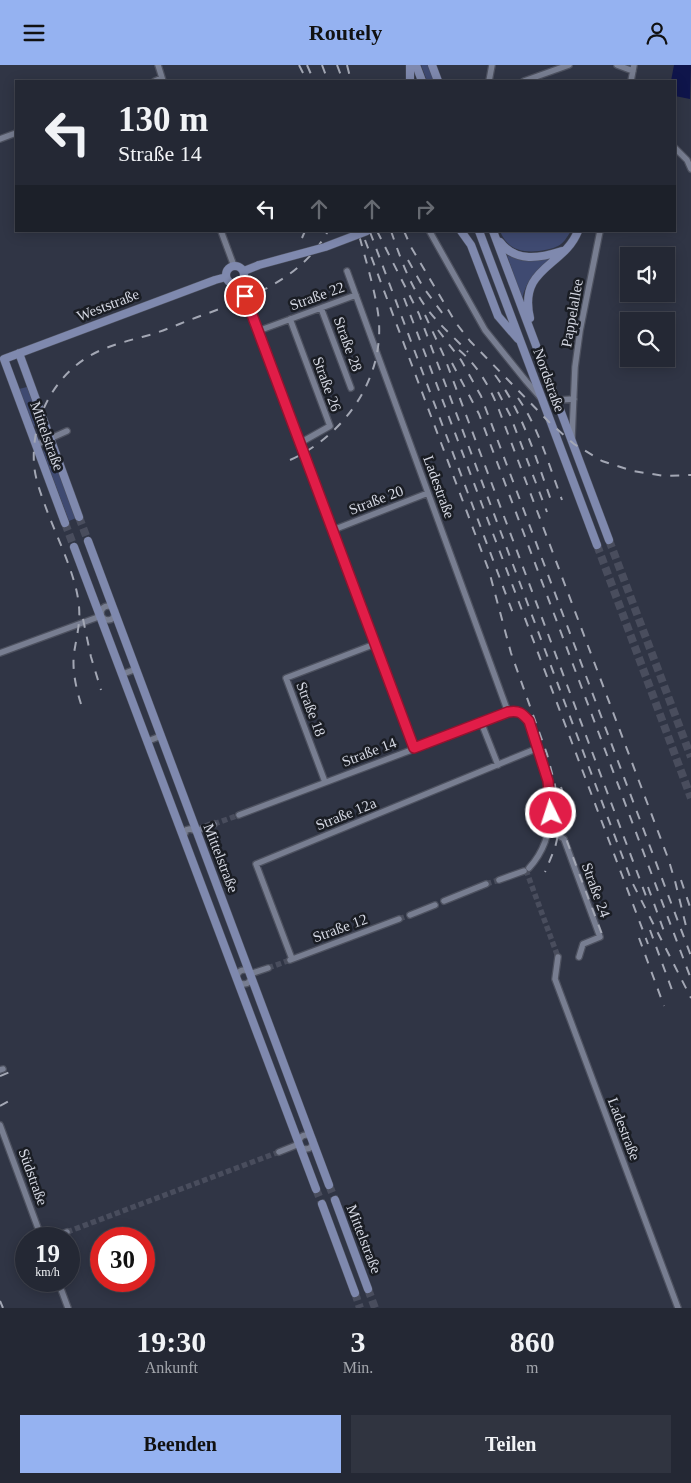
<!DOCTYPE html>
<html lang="de">
<head>
<meta charset="utf-8">
<style>
  body { margin:0; font-family:"Times New Roman",serif; background:#303440; color:#f1f3f6; height:100vh; display:flex; flex-direction:column; font-size:19px; white-space:nowrap }
  * { box-sizing:border-box; margin:0 }
  p { font-size:16px; color:#a3a6ac }
  .icon { flex:none; width:28px; height:28px; fill:none; stroke:currentColor; stroke-width:2; stroke-linecap:round; stroke-linejoin:round }
  .map { position:relative; height:1243px; overflow:hidden }
  .drawer { display:flex; flex-direction:column; background:#242834; flex:1 }
  .drawer>* { flex:none }
  .top-card { position:absolute; left:15px; top:15px; width:661px; height:152px; border-radius:0px; box-shadow:0 2px 12px #0003,0 0 0 1px #41444f; background:#242834; color:#f1f3f6; overflow:hidden }
  .controls { position:absolute; left:620px; top:182px; display:grid; gap:10px }
  .controls a { display:grid; place-items:center; width:55px; height:55px; border-radius:0px; background:#242834; box-shadow:0 2px 12px #0003,0 0 0 1px #41444f; font-size:25px }
  .speed { position:absolute; left:15px; top:1162px; display:flex; gap:10px; font-size:25px; font-weight:700; text-align:center }
  .speed>* { display:grid; place-content:center; width:65px; height:65px; border-radius:50%; background:#242834; box-shadow:0 2px 12px #0003,0 0 0 1px #41444f; line-height:1 }
  .speed small { font-size:12px; font-weight:400 }
  .speed .limit { border:8px solid #d22; background:#fff; color:#111 }
  .pin { position:absolute; display:grid; place-items:center; width:42px; height:42px; color:#fff; margin:-21px; border:2px solid #fff; border-radius:50%; box-shadow:0 1px 5px #0007 }
  .me { position:absolute; width:55px; margin:-28px; rotate:356deg; stroke-linejoin:round; filter:drop-shadow(0 0 4px #0008) }
  .turn { display:flex; align-items:center; gap:18px; height:105px; padding:0 20px; font-size:22px }
  .turn .icon { width:65px; height:65px; stroke-width:2.5 }
  .turn b { display:block; font-size:35px; line-height:42px }
  .lanes { display:flex; align-items:center; height:48px; padding:0 20px; background:#0003; justify-content:center; gap:25px; direction:ltr }
  .lanes .off { opacity:.35 }
  .eta { display:flex; justify-content:space-evenly; align-items:center; height:85px; text-align:center }
  .eta b { font-size:30px; font-weight:700; line-height:35px }
  .primary-button { display:flex; gap:10px; margin-top:auto; padding:10px 20px }
  .primary-button a { flex:1; height:58px; border-radius:0px; background:#95b2f1; color:#111; font-size:20px; font-weight:700; line-height:58px; text-align:center }
  .primary-button a+a { background:#303440; color:#f1f3f6 }
  header { display:flex; justify-content:space-between; align-items:center; height:65px; padding:0 20px; background:#95b2f1; color:#111; font-size:22px; font-weight:700 }
  .map>svg:first-child { display:block }
  .green { fill:#3f4a71 }
  .water { fill:#0f154b }
  .lines { fill:none; stroke-linecap:round; stroke-linejoin:round }
  .street-tunnel { stroke:#494d5d; stroke-width:5.5; stroke-dasharray:5.5 3; stroke-linecap:butt }
  .secondary-tunnel { stroke:#494d5d; stroke-width:8; stroke-dasharray:8 4; stroke-linecap:butt }
  .street-casing { stroke:#4d515f; stroke-width:8 }
  .secondary-casing { stroke:#4d515f; stroke-width:9 }
  .street { stroke:#787e91; stroke-width:5.5 }
  .secondary { stroke:#7f89ae; stroke-width:8 }
  .rail { stroke:#a3a7b4; stroke-width:2; stroke-dasharray:9 9; stroke-linecap:butt }
  .secondary-bridge-casing { stroke:#4d515f; stroke-width:9; stroke-linecap:butt }
  .secondary-bridge { stroke:#7f89ae; stroke-width:8 }
  .route-casing { stroke:#92132f; stroke-width:12 }
  .route { stroke:#e11d48; stroke-width:9 }
  .labels { text-anchor:middle; stroke-width:5; stroke-linejoin:round; paint-order:stroke }
  .street-label { font-size:15px; fill:#d5d8e3; stroke:#1a1d24 }
</style>
</head>
<body>
<header><svg class="icon" aria-label="menu" viewBox="0 0 24 24"><path d="M4 6h16M4 12h16M4 18h16"/></svg>Routely<svg class="icon" aria-label="person" viewBox="0 0 24 24"><circle cx="12" cy="8" r="4"/><path d="M4 21q1-7 8-7t8 7"/></svg></header>
<div class="map">
<svg width="691" height="1243" viewBox="0 0 691 1243">
  <rect width="100%" height="100%" fill="#303545"/>
  <path class="green" d="M421,0h7l6,16h-7z
    M500,166h71c-4,6 -7,12 -13,15 -6,3 -13,4 -19,5 -18,2 -32,-2 -39,-20z
    M507,190c15,8 30,4 46,2 -15,12 -27,23 -31,42z
    M27,322l11,28 -4,13 -15,-39z
    M47,383l3,1 26,69 -7,3 -26,-69 1,-3z"/>
  <path class="water" d="M674,0h17l-1,34 -15,-3v-15h-4z"/>
  <g class="lines">
    <path class="street-tunnel" d="M214,759l25,-9
      M526,805l32,87
      M486,819l13,-4
      M399,854l11,-4
      M268,903l22,-8
      M67,1167l212,-80"/>
    <path class="secondary-tunnel" d="M79,452l9,24
      M65,458l9,24
      M609,475l82,217
      M597,480l94,253
      M329,1120l6,15
      M316,1124l6,15
      M368,1224l7,19
      M355,1228l5,15"/>
    <defs>
      <path id="street" d="M158,0l5,16
        M617,0l16,6
        M155,16l7,-3
        M489,16l3,-16
        M524,16l45,-16
        M631,16l3,-16
        M0,74l16,-6
        M675,83l12,12 4,9
        M221,166l13,35
        M430,167l55,98 41,51 14,16
        M347,206l161,441
        M241,218l173,465
        M321,243l30,80
        M290,254l40,107 -30,17
        M258,266l98,-36
        M558,335l16,-1
        M572,372l3,-70 5,-36 20,-100
        M36,380l31,-14
        M333,465l95,-37
        M101 548a7 7 0 1 1 14 0a7 7 0 1 1-14 0Z
        M0,588l101,-37
        M123,609l13,-5
        M481,657l17,43
        M148,676l13,-5
        M325,717l-39,-104 89,-34
        M239,750l276,-104 7,2 7,8c16,47 39,104 0,147
        M548,764l16,10 36,98 -17,7 -4,13
        M184,771l2,-6 4,-1 6,2 18,-7
        M499,815l25,-9
        M444,836l42,-17
        M410,850l25,-10
        M558,892l-3,22 123,329
        M292,894l-36,-95 282,-116
        M290,895l109,-41
        M237 912a7 7 0 1 1 14 0a7 7 0 1 1-14 0Z
        M250,909l18,-6
        M0,1005l3,-1
        M0,1060l42,114
        M299 1077a7 7 0 1 1 14 0a7 7 0 1 1-14 0Z
        M279,1087l20,-8
        M49,1174l18,-7
        M58,1216l10,27"/>
      <path id="secondary" d="M410,0v16
        M416,0l6,16
        M432,0l6,16
        M461,166l10,14 27,71 20,23
        M479,166l118,314
        M493,166l116,309
        M500,177c16,21 40,16 62,9
        M226 210a9 9 0 1 1 18 0a9 9 0 1 1-18 0Z
        M244,206l15,-6
        M530,253c-12,-51 34,-51 48,-87
        M19,288l60,164
        M65,458l-61,-164 211,-79 11,-3
        M88,476l241,644
        M74,482l242,642
        M335,1135l33,89
        M322,1139l33,89"/>
    </defs>
    <use href="#street" class="street-casing"/>
    <use href="#secondary" class="secondary-casing"/>
    <use href="#street" class="street"/>
    <use href="#secondary" class="secondary"/>
    <path class="rail" d="M299,0l8,16
      M307,0l7,16
      M322,0l6,16
      M337,0l6,16
      M347,0l4,16
      M377,166l42,83 213,568 59,116
      M391,166c9,26 18,52 34,75 12,17 29,31 43,46
      M404,166l7,16 45,76 14,18 80,82 24,21 28,17 31,10 32,5 26,-1
      M370,167l144,384
      M302,173l3,-7
      M365,175l124,331 22,82 36,101 8,31 4,28 -1,22 -3,13 -10,24
      M408,195l15,27 23,31
      M404,233l244,646
      M425,250l19,41 202,540
      M438,265l23,30 20,36 210,560
      M459,285c19,16 31,37 40,60l169,448 7,23 11,45
      M452,298l27,51 212,565
      M495,310c28,37 41,84 57,128
      M498,327l12,23 37,97
      M518,333c21,30 31,68 44,102
      M290,395c55,-25 97,-84 88,-147 -4,-27 -13,-55 -20,-82
      M83,554l8,38 10,33
      M81,639c-5,-16 -9,-34 -7,-51 4,-24 8,-36 3,-60 -6,-28 -21,-58 -31,-85 -5,-14 -11,-29 -12,-44 -3,-47 22,-93 65,-113 18,-8 36,-12 54,-17 18,-6 35,-14 53,-20 48,-18 96,-36 122,-83
      M561,722l9,27
      M562,758l3,13 38,101
      M681,815l10,30
      M648,822l17,47
      M650,865l22,60
      M639,873l25,68
      M0,1011l10,-4
      M0,1041l14,-8
      M0,1236l3,7"/>
    <defs>
      <path id="secondary-bridge" d="M259,200l66,-18 42,-16"/>
    </defs>
    <use href="#secondary-bridge" class="secondary-bridge-casing"/>
    <use href="#secondary-bridge" class="secondary-bridge"/>
  </g>
  <g class="lines">
    <defs>
      <path id="route" d="M245,231l169,452 94,-36c11,-2 14,1 21,9l19,60 3,32"/>
    </defs>
    <use href="#route" class="route-casing"/>
    <use href="#route" class="route"/>
  </g>
  <g class="labels">
    <g class="street-label">
      <text transform="translate(317 231) rotate(-20)" y="5">Straße 22</text>
      <text transform="translate(108 240) rotate(-21)" y="5">Weststraße</text>
      <text transform="translate(572 248) rotate(-80)" y="5">Pappelallee</text>
      <text transform="translate(348 279) rotate(70)" y="5">Straße 28</text>
      <text transform="translate(549 315) rotate(70)" y="5">Nordstraße</text>
      <text transform="translate(327 319) rotate(70)" y="5">Straße 26</text>
      <text transform="translate(47 371) rotate(70)" y="5">Mittelstraße</text>
      <text transform="translate(439 422) rotate(70)" y="5">Ladestraße</text>
      <text transform="translate(376 435) rotate(-21)" y="5">Straße 20</text>
      <text transform="translate(311 644) rotate(69)" y="5">Straße 18</text>
      <text transform="translate(369 687) rotate(-21)" y="5">Straße 14</text>
      <text transform="translate(346 749) rotate(-22)" y="5">Straße 12a</text>
      <text transform="translate(221 793) rotate(69)" y="5">Mittelstraße</text>
      <text transform="translate(596 825) rotate(70)" y="5">Straße 24</text>
      <text transform="translate(340 863) rotate(-20)" y="5">Straße 12</text>
      <text transform="translate(624 1064) rotate(69)" y="5">Ladestraße</text>
      <text transform="translate(33 1112) rotate(70)" y="5">Südstraße</text>
      <text transform="translate(364 1174) rotate(69)" y="5">Mittelstraße</text>
    </g>
  </g>
</svg>
<div class="controls">
<a><svg class="icon" aria-label="sound" viewBox="0 0 24 24"><path d="M4 9h4l5-4v14l-5-4H4zM17 9q2 3 0 6"/></svg></a>
<a><svg class="icon" aria-label="search" viewBox="0 0 24 24"><circle cx="10" cy="10" r="6"/><path d="M15 15l6 6"/></svg></a>
</div>
<div class="speed"><div>19<small>km/h</small></div><div class="limit">30</div></div>
<div class="pin" style="left:245px;top:231px;background:#d93025"><svg class="icon" aria-label="arrive" viewBox="0 0 24 24"><path d="M6 21V4h12l-3 4 3 4H6"/></svg></div>
<svg class="me" style="left:551px;top:748px" viewBox="-20 -20 40 40"><circle r="17" fill="#e11d48" stroke="#fff" stroke-width="3"/><path d="M0-11L8 9 0 5-8 9z" fill="#fff"/></svg>
<div class="top-card">
<div class="turn"><svg class="icon" aria-label="left" viewBox="0 0 24 24"><path d="M17 20v-9H6M10 6l-5 5 5 5"/></svg><div><b>130 m</b>Straße 14</div></div>
<div class="lanes"><svg class="icon" aria-label="left" viewBox="0 0 24 24"><path d="M17 20v-9H6M10 6l-5 5 5 5"/></svg><svg class="icon off" aria-label="ahead" viewBox="0 0 24 24"><path d="M12 20V5M6 11l6-6 6 6"/></svg><svg class="icon off" aria-label="ahead" viewBox="0 0 24 24"><path d="M12 20V5M6 11l6-6 6 6"/></svg><svg class="icon off" aria-label="right" viewBox="0 0 24 24"><path d="M7 20v-9h11M14 6l5 5-5 5"/></svg></div>
</div>
</div>
<section class="drawer">
<div class="eta">
<div><b>19:30</b><p>Ankunft</p></div>
<div><b>3</b><p>Min.</p></div>
<div><b>860</b><p>m</p></div>
</div>
<div class="primary-button"><a>Beenden</a><a>Teilen</a></div>
</section>
</body>
</html>
